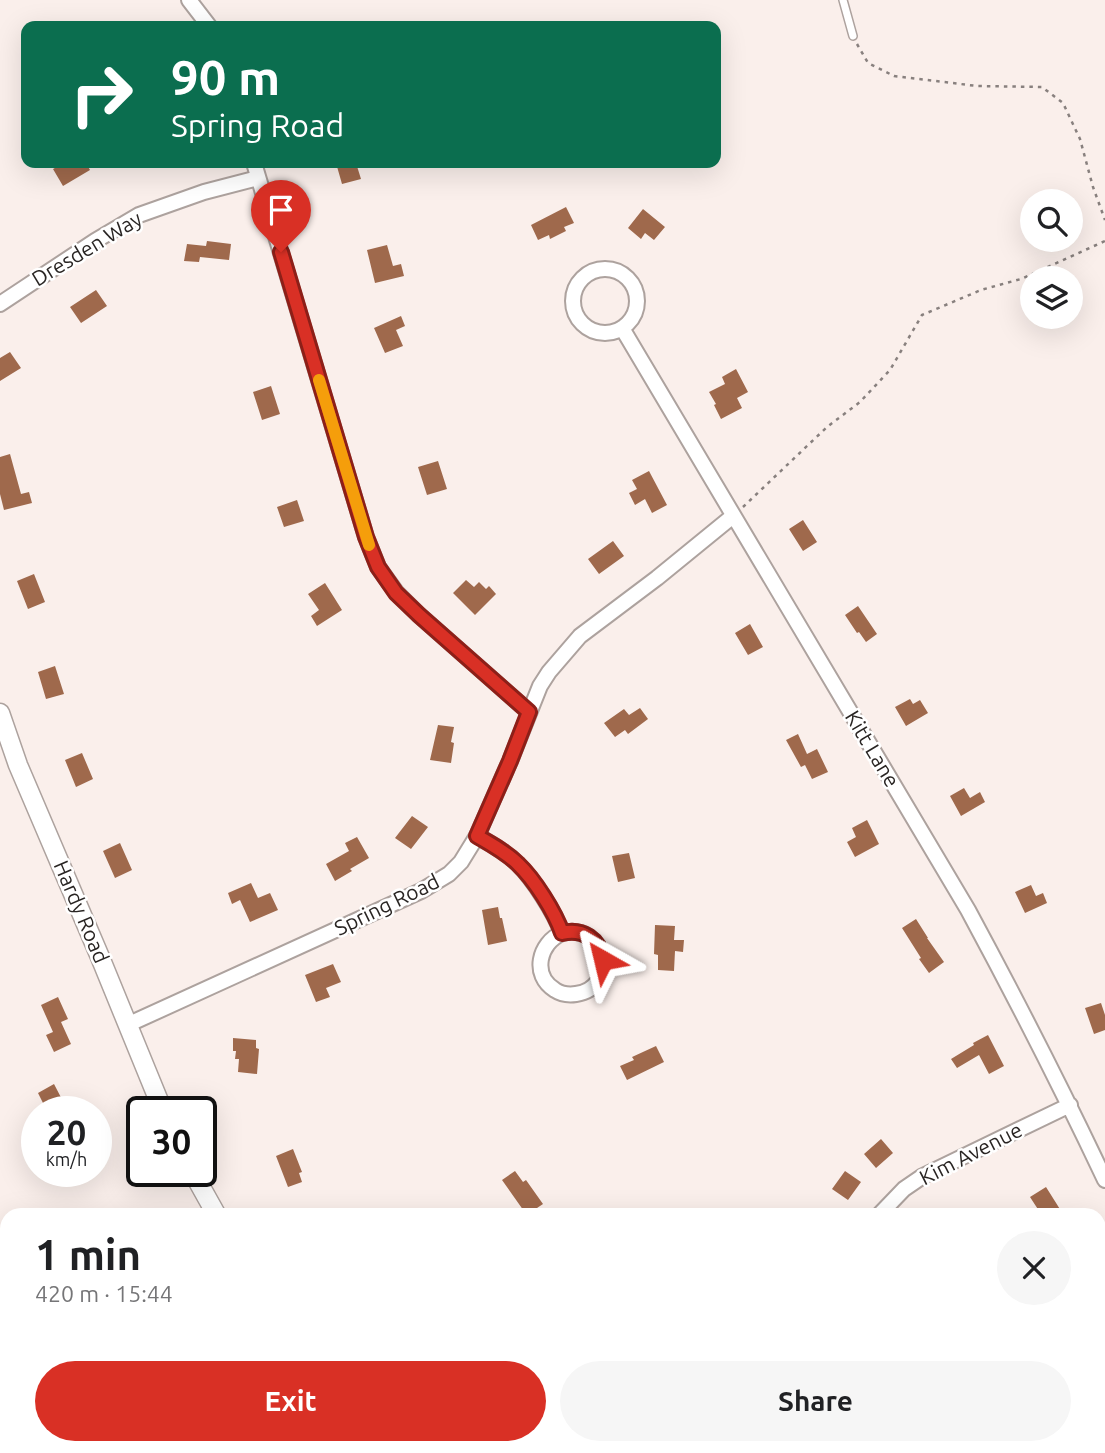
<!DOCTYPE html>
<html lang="en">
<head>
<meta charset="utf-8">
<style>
  body { margin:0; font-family:Ubuntu,sans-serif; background:#f6f6f6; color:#202124; height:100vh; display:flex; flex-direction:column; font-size:26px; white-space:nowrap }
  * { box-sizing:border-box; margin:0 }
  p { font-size:23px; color:#757577 }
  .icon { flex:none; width:38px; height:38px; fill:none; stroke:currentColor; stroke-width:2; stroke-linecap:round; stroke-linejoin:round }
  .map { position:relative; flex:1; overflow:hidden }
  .side { position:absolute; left:0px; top:1208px; width:1106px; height:247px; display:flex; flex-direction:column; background:#fff; border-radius:21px 21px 0 0; box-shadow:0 7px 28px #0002 }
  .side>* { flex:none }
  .guide { position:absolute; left:21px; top:21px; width:700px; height:147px; border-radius:14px; box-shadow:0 7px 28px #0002; background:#0b6e4f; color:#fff; overflow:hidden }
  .controls { position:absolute; left:1020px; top:189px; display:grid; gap:14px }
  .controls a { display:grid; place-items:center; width:63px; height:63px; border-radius:50%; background:#fff; box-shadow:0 7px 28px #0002; font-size:35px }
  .speed { position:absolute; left:21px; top:1096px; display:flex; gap:14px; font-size:35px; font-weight:700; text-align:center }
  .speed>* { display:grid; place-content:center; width:91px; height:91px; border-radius:50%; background:#fff; box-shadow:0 7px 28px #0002; line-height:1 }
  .speed small { font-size:18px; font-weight:400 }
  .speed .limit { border:4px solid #111; border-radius:10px; background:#fff; color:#111 }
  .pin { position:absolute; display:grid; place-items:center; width:60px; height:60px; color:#fff; margin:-72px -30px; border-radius:50% 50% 50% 0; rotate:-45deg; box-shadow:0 0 7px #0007 }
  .pin .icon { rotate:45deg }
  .me { position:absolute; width:77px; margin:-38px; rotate:323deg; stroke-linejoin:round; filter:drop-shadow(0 0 5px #0008) }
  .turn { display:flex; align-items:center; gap:24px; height:147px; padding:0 35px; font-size:32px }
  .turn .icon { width:91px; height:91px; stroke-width:2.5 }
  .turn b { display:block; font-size:49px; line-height:60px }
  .round { display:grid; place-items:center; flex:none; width:74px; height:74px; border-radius:37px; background:#f6f6f6 }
  .overview { display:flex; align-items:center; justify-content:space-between; height:119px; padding:0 35px }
  h1 { font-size:42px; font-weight:600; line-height:52px }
  .primary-button { display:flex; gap:14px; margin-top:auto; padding:14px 35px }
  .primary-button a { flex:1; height:80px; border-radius:42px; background:#d93025; color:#fff; font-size:28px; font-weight:600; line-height:80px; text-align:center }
  .primary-button a+a { background:#f6f6f6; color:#202124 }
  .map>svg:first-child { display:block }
  .building { fill:#9f694c }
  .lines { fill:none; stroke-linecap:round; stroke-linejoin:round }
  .service-casing { stroke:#ada29e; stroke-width:10 }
  .minor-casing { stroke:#ada29e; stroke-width:18 }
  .tertiary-casing { stroke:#ada29e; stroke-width:21 }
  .path { stroke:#88807e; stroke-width:2.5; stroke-dasharray:3.5 5; stroke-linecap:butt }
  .service { stroke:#fff; stroke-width:7 }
  .minor { stroke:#fff; stroke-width:14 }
  .tertiary { stroke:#fff; stroke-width:18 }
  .route-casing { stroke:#8d1f18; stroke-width:18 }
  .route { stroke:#d93025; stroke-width:12 }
  .slow { stroke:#f59e0b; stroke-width:12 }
  .labels { text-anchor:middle; stroke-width:5; stroke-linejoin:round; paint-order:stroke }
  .street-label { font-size:21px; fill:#292523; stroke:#fff }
</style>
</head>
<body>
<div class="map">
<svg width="1105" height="1453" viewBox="0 0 1105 1453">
  <rect width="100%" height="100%" fill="#faefeb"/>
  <path class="building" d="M64,163h22l4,7 -27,16 -10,-17z
    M336,163h20l5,16 -19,5z
    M566,207l8,16 -10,4 2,4 -16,8 -1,-4 -11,5 -7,-15z
    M643,209l22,18 -11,13 -9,-7 -4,6 -13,-11z
    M207,241l24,3 -2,16 -29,-3 -1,5 -15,-1 3,-17 19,2z
    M387,245l6,21 8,-2 3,12 -29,7 -8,-33z
    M96,290l11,16 -26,17 -11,-16z
    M401,316l4,10 -9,4 7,16 -18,7 -11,-25z
    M10,352l11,16 -21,13v-23z
    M736,369l12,23 -11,6 5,10 -21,11 -7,-14 2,-1 -7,-12 16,-8 -3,-7z
    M271,386l9,28 -18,6 -9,-28z
    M10,454l11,40 8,-2 3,11 -28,7 -4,-16v-37z
    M438,461l9,28 -20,6 -9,-28z
    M649,471l18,34 -15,8 -7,-14 -10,6 -6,-12 8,-4 -5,-9z
    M297,500l7,21 -20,6 -7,-20z
    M803,520l14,22 -14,9 -14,-22z
    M613,541l11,15 -25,18 -11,-15z
    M34,574l11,28 -17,7 -11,-28z
    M466,580l8,7 5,-5 7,7 3,-3 7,8 -21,21 -22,-22z
    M325,583l17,27 -25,16 -6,-10 8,-6 -11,-16z
    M858,606l19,28 -11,8 -7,-10 -2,1 -12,-18z
    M750,624l13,23 -15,8 -13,-22z
    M55,666l9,28 -18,5 -8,-27z
    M910,699l3,5 7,-4 8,13 -22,13 -11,-19z
    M640,708l8,11 -20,15 -3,-4 -10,7 -11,-14 20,-14 5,6z
    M438,725l16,2 -3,15 3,1 -3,20 -21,-3z
    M798,734l9,20 10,-5 11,23 -16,7 -7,-14 -4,2 -15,-27z
    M82,753l11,26 -17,8 -11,-27z
    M964,788l6,10 10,-6 5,10 -24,14 -11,-20z
    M412,816l16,11 -17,22 -16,-11z
    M867,820l12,24 -24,13 -8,-15 9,-5 -4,-9z
    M357,837l12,21 -19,11 2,2 -17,10 -9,-17 23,-13 -4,-8z
    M120,843l12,27 -17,8 -12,-27z
    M629,853l6,25 -17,4 -6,-26z
    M251,883l7,15 12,-5 8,17 -28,12 -10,-22 -8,4 -4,-11z
    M1031,885l5,11 7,-3 4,10 -22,10 -10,-21z
    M498,907l2,11h2l5,23 -19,4 -6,-35z
    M916,919l12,19h-1l17,24 -15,11 -10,-14 2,-1 -19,-30z
    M655,925l20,1 -1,14h10l-1,12 -8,-1 -1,20 -16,-1v-15l-4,-1z
    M333,964l8,18 -15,6 4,9 -14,5 -11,-27z
    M58,997l10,22 -7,3 10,22 -17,8 -8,-17 7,-3 -12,-27z
    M1101,1003l4,12v15l-11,4 -9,-26z
    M988,1035l16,31 -15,8 -10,-19 -22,13 -6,-9 23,-14 -1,-2z
    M233,1038l23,2v8l3,1 -2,25 -19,-2 1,-13h-4l1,-8h-3z
    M656,1046l8,16 -37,18 -7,-14 14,-6 -2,-3z
    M54,1084l14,27h-21l-9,-18z
    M881,1139l12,14 -17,15 -12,-14z
    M293,1149l9,23 -3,1 3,9 -14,5 -12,-31z
    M515,1171l8,11 3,-2 17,24 -15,10h-2l-24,-34z
    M845,1171l16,11 -13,18 -16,-11z
    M1046,1187l17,27h-22l-11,-17z"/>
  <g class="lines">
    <defs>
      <path id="service" d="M843,0l10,36"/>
      <path id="minor" d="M189,0l20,26
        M254,163l112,374 12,30 18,25 23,23 110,97
        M573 301a32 32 0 1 1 64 0a32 32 0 1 1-64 0Z
        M0,304l95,-63 44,-26 65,-23 54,-14
        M622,328l346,582c48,89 94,179 137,270
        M477,836c14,8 29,16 41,28 15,15 37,49 44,69 45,-11 57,55 14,61 -7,1 -15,0 -21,-4 -24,-15 -16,-47 7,-57
        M127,1025l294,-134 28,-17 12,-12 16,-26 33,-75 30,-75 9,-14 31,-36 77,-58 76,-62
        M880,1214l24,-25 19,-13 147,-71
        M843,1447l2,6"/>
      <path id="tertiary" d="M0,713l18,52 82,192 63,154
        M192,1171l24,43
        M340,1447l2,6"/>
    </defs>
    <use href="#service" class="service-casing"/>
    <use href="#minor" class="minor-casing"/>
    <use href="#tertiary" class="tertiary-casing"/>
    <path class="path" d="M857,44l11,19 26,13 83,10 65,1 21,16 17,36 13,48 12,33
      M743,507l84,-80 33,-25 30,-32 32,-55 59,-25 40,-11 84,-38"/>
    <use href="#service" class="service"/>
    <use href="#minor" class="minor"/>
    <use href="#tertiary" class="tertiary"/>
  </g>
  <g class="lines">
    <defs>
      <path id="route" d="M281,252l85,285 12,30 18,26 23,22 110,97 -19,49 -33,75c14,8 29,16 41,28 16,15 37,48 44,69 21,-5 37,6 41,27"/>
    </defs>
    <use href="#route" class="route-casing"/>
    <use href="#route" class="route"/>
    <path class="slow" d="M319,380l50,165"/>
  </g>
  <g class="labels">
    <g class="street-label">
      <text transform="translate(87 249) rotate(-31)" y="7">Dresden Way</text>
      <text transform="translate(872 749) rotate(59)" y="7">Kitt Lane</text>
      <text transform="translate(387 905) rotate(-26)" y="7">Spring Road</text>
      <text transform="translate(81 912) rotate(67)" y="7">Hardy Road</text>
      <text transform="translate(971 1154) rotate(-27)" y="7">Kim Avenue</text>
    </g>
  </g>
</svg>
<div class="controls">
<a><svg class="icon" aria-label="search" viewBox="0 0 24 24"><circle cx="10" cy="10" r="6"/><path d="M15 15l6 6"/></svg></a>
<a><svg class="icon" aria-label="layers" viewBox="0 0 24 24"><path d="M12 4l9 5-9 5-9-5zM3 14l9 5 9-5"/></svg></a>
</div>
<div class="speed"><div>20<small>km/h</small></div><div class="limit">30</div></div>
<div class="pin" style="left:281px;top:252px;background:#d93025"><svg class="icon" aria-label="arrive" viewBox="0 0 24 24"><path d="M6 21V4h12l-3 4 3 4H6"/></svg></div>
<svg class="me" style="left:603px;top:960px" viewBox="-20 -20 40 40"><path d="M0-17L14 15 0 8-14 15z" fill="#d93025" stroke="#fff" stroke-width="4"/></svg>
<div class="guide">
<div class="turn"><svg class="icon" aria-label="right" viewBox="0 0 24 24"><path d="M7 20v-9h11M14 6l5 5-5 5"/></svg><div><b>90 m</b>Spring Road</div></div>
</div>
<section class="side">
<div class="overview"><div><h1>1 min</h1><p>420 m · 15:44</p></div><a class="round"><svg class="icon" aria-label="close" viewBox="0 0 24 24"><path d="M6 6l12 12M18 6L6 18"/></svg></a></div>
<div class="primary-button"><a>Exit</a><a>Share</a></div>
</section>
</div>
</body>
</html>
